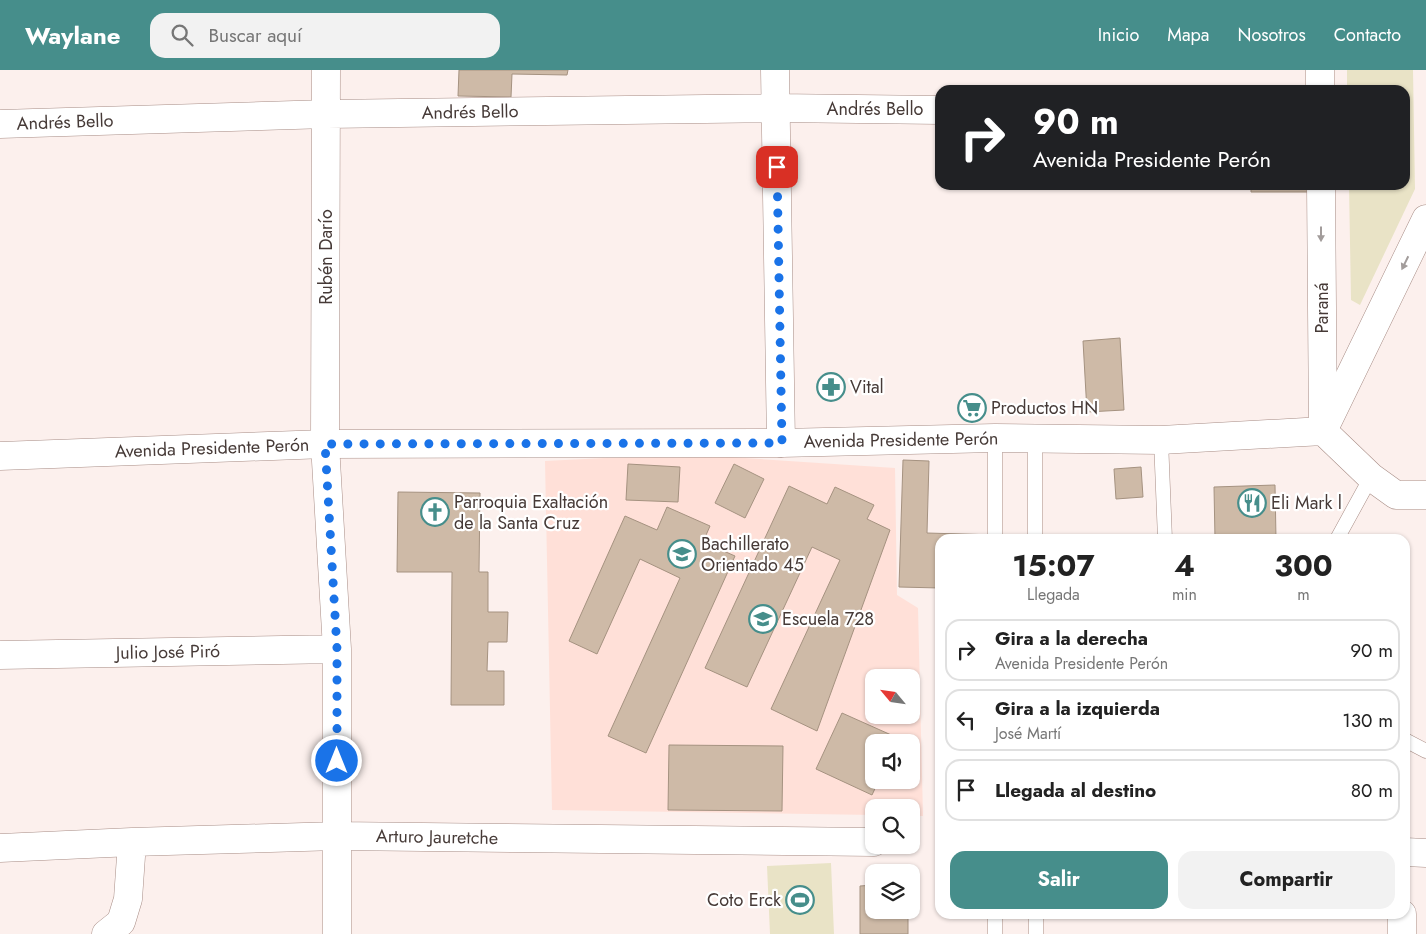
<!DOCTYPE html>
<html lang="es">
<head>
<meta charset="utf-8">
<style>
  body { margin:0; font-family:Jost,sans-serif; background:#f2f2f2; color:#222; height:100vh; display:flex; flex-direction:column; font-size:19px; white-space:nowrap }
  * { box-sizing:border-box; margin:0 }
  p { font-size:16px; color:#767676 }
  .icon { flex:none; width:28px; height:28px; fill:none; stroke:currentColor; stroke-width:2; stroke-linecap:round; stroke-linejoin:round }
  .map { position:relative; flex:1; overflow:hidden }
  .drawer { position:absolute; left:935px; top:464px; width:475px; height:385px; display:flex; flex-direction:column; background:#fff; border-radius:15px; box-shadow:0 1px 4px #0004 }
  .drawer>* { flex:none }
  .hud { position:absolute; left:935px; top:15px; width:475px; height:105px; border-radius:15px; box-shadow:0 1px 4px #0004; background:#202124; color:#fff; overflow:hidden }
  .needle { width:32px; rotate:299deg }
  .controls { position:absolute; left:865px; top:599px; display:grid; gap:10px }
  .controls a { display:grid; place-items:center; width:55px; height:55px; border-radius:10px; background:#fff; box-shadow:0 1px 4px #0004; font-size:25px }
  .pin { position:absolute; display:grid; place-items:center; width:42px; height:42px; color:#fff; margin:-21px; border-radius:10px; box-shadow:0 2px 8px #0006 }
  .me { position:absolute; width:55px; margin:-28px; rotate:0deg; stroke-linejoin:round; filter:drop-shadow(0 0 4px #0008) }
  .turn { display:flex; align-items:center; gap:18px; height:105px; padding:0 15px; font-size:22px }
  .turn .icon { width:65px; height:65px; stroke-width:2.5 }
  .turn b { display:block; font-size:35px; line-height:42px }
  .eta { display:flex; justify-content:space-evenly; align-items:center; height:85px; text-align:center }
  .eta b { font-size:30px; font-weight:700; line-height:35px }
  .button { display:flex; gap:10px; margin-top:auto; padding:10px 15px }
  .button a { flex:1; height:58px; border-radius:15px; background:#468e8b; color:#fff; font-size:20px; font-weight:700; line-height:58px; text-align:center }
  .button a+a { background:#f2f2f2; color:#222 }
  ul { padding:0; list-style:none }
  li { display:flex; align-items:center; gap:15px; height:62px; margin:0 10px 8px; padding:0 5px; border:2px solid #e0e0e0; border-radius:15px }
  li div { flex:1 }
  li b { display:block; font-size:19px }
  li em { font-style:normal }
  header { display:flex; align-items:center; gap:30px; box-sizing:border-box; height:70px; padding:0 25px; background:#468e8b; color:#fff }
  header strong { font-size:24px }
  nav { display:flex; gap:28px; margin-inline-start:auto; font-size:18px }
  .search { width:350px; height:45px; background:#f2f2f2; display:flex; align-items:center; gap:12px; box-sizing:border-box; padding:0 18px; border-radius:15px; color:#767676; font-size:19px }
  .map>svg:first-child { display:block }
  .built { fill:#ffe0d8; fill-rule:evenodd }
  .green { fill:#e9e3c6 }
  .building { fill:#cebaa7; stroke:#a59280 }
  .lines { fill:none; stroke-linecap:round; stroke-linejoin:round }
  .service-casing { stroke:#a88d86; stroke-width:15 }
  .minor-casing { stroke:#a88d86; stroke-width:29 }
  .secondary-casing { stroke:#a88d86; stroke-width:29 }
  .trunk-casing { stroke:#a88d86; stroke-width:29 }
  .service { stroke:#fff; stroke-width:14 }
  .minor { stroke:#fff; stroke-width:28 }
  .secondary { stroke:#fff; stroke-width:28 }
  .trunk { stroke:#fff; stroke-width:28 }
  .oneway { fill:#a29c9b }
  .route { stroke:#1a73e8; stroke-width:9; stroke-dasharray:0 16.2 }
  .labels { text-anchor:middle; stroke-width:4.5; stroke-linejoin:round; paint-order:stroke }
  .street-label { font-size:18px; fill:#463a37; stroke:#fff }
  .poi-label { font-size:18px; fill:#463a37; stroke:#fff; text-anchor:start }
</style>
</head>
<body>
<header>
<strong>Waylane</strong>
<div class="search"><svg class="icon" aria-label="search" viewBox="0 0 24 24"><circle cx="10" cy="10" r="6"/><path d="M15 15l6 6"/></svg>Buscar aquí</div>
<nav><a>Inicio</a><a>Mapa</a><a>Nosotros</a><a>Contacto</a></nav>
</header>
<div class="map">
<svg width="1426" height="864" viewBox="0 0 1426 864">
  <rect width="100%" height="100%" fill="#fcf0ed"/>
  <path class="built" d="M685,384l210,14 2,127 21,13 5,208h-12v-8h-37v7l-322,-5 -7,-349zM874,608h37v37h-37zM874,672h37v38h-37z"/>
  <path class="green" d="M1347,0h66l2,119 -55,116 -9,-5 -2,-115h56v-95h-58z
    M831,793l3,71h-64l-3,-68z"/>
  <path class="building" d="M459,0h109l-1,5 -55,-1 -1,23 -53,-1z
    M1251,115h58v7h-58z
    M1120,268l4,72 -37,2 -4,-71z
    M903,390l26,1 -2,72 69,2v4h-56v49l-41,-1z
    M628,394l52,3 -2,35 -52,-2z
    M734,394l30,15 -19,39 -30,-15z
    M1141,397l2,30 -27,2 -2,-30z
    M1275,415l1,54h-61l-1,-52z
    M789,416l38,18 8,-17 39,18 -7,14 23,11 -73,201 -46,-22 69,-149 -28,-13 -65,140 -42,-19z
    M398,422l82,1 -1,79h9v40h20l-1,30h-19l-1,29h17v34h-53l1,-133h-55z
    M667,437l43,19 -7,16 32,14 -89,197 -38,-17 72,-158 -40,-19 -43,95 -28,-13 56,-125 32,14z
    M842,643l56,25 -2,4h-22v38h5l-7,15 -56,-26z
    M669,675l114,1 -1,65 -114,-1z
    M874,815v25h34v24h-48v-48z"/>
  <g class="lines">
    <defs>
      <path id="service" d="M1035,369v100
        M1161,370l4,99
        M995,469v-101
        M1337,469l34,-62
        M1405,670l21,11
        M1036,844v20
        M995,864v-20"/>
      <path id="minor" d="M326,0l-1,374 12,205v285
        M775,0l6,373
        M1320,0v20
        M0,54l327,-10 449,-6 164,2
        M1321,115l2,246
        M0,585l337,-6
        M0,778l132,-6 205,-6 537,6
        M1405,782l21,1
        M106,864l15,-12 7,-23 4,-57
        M1402,864v-20"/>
      <path id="secondary" d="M0,386l325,-12 456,-1 214,-5 166,2 162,-9 48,46 25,18h30"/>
      <path id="trunk" d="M1323,361l103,-212"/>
    </defs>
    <use href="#service" class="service-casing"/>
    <use href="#minor" class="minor-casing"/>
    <use href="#secondary" class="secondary-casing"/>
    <use href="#trunk" class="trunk-casing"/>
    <use href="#service" class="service"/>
    <use href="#minor" class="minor"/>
    <use href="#secondary" class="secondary"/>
    <use href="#trunk" class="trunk"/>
  </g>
  <defs><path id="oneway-solid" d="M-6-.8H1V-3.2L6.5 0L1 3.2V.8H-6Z" transform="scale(1.25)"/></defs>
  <g class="oneway">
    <use href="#oneway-solid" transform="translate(1321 164) rotate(90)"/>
    <use href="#oneway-solid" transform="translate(1405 193) rotate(116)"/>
  </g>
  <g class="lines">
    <path class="route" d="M337,691v-112l-12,-205 457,-1 -5,-276"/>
  </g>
  <defs>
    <symbol id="pharmacy-ring" viewBox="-11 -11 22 22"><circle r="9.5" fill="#fff" stroke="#468e8b" stroke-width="1.5"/><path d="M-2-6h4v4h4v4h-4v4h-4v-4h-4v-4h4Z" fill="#468e8b"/></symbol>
    <symbol id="supermarket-ring" viewBox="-11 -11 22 22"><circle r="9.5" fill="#fff" stroke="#468e8b" stroke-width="1.5"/><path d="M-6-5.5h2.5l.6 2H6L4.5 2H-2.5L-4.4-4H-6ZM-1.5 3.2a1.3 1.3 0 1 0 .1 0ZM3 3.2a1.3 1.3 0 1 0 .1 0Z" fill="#468e8b"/></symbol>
    <symbol id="restaurant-ring" viewBox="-11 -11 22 22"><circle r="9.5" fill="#fff" stroke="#468e8b" stroke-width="1.5"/><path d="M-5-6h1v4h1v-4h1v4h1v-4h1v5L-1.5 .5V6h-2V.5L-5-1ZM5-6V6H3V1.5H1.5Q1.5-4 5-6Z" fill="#468e8b"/></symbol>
    <symbol id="church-ring" viewBox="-11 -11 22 22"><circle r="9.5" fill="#fff" stroke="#468e8b" stroke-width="1.5"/><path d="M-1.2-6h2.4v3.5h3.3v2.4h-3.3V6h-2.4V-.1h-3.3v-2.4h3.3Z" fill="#468e8b"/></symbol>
    <symbol id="school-ring" viewBox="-11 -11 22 22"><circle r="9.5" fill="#fff" stroke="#468e8b" stroke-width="1.5"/><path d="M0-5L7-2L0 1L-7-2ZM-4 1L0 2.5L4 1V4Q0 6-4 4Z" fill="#468e8b"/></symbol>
    <symbol id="stadium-ring" viewBox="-11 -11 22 22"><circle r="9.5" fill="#fff" stroke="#468e8b" stroke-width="1.5"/><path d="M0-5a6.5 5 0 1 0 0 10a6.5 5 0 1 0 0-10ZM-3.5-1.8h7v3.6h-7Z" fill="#468e8b"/></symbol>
  </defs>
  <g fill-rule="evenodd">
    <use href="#pharmacy-ring" x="815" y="301" width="32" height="32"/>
    <use href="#supermarket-ring" x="956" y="322" width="32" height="32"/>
    <use href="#restaurant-ring" x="1236" y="417" width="32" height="32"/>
    <use href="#church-ring" x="419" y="426" width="32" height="32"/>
    <use href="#school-ring" x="666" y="468" width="32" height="32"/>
    <use href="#school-ring" x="747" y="533" width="32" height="32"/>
    <use href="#stadium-ring" x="784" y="814" width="32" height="32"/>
  </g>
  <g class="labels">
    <g class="street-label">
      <text x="875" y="45">Andrés Bello</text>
      <text transform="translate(470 42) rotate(-1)" y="6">Andrés Bello</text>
      <text transform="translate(65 52) rotate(-2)" y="6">Andrés Bello</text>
      <text transform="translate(326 187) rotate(-90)" y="6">Rubén Darío</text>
      <text transform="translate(1322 238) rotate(-90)" y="6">Paraná</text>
      <text transform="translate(901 370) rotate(-1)" y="6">Avenida Presidente Perón</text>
      <text transform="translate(212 378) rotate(-2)" y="6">Avenida Presidente Perón</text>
      <text transform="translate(168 582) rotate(-1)" y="6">Julio José Piró</text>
      <text transform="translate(437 767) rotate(1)" y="6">Arturo Jauretche</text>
    </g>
    <g class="poi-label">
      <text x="850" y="323">Vital</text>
      <text x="991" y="344">Productos HN</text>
      <text x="454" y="438">Parroquia Exaltación<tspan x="454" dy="21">de la Santa Cruz</tspan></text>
      <text x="1271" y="439">Eli Mark l</text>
      <text x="701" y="480">Bachillerato<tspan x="701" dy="21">Orientado 45</tspan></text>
      <text x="782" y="555">Escuela 728</text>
      <text x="781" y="836" text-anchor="end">Coto Erck</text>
    </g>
  </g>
</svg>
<div class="controls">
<a><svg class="needle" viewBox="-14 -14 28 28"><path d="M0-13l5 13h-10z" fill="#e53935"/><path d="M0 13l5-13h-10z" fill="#767676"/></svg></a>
<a><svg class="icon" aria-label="sound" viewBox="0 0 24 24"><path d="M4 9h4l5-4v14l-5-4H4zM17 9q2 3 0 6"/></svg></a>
<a><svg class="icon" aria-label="search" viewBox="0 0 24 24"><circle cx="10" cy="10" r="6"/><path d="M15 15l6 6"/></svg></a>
<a><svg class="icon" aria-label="layers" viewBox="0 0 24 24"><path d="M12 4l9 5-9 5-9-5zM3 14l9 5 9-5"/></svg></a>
</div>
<div class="pin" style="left:777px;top:97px;background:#d93025"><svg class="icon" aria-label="arrive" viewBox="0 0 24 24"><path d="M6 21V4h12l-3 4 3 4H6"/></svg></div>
<svg class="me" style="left:337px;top:691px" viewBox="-20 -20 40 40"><circle r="17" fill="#1a73e8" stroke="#fff" stroke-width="3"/><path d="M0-11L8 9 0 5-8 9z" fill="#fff"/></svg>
<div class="hud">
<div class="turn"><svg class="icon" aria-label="right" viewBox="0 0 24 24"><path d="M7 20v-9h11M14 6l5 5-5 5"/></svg><div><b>90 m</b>Avenida Presidente Perón</div></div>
</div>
<section class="drawer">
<div class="eta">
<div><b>15:07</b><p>Llegada</p></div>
<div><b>4</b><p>min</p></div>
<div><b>300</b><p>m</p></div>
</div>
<ul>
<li><svg class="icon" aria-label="right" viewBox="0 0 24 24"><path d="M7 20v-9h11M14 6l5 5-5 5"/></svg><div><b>Gira a la derecha</b><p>Avenida Presidente Perón</p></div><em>90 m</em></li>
<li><svg class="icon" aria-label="left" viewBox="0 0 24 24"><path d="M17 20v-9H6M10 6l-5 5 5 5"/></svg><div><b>Gira a la izquierda</b><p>José Martí</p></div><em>130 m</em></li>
<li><svg class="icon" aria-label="arrive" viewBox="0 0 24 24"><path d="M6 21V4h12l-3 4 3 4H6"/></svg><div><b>Llegada al destino</b></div><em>80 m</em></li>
</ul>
<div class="button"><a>Salir</a><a>Compartir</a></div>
</section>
</div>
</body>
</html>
